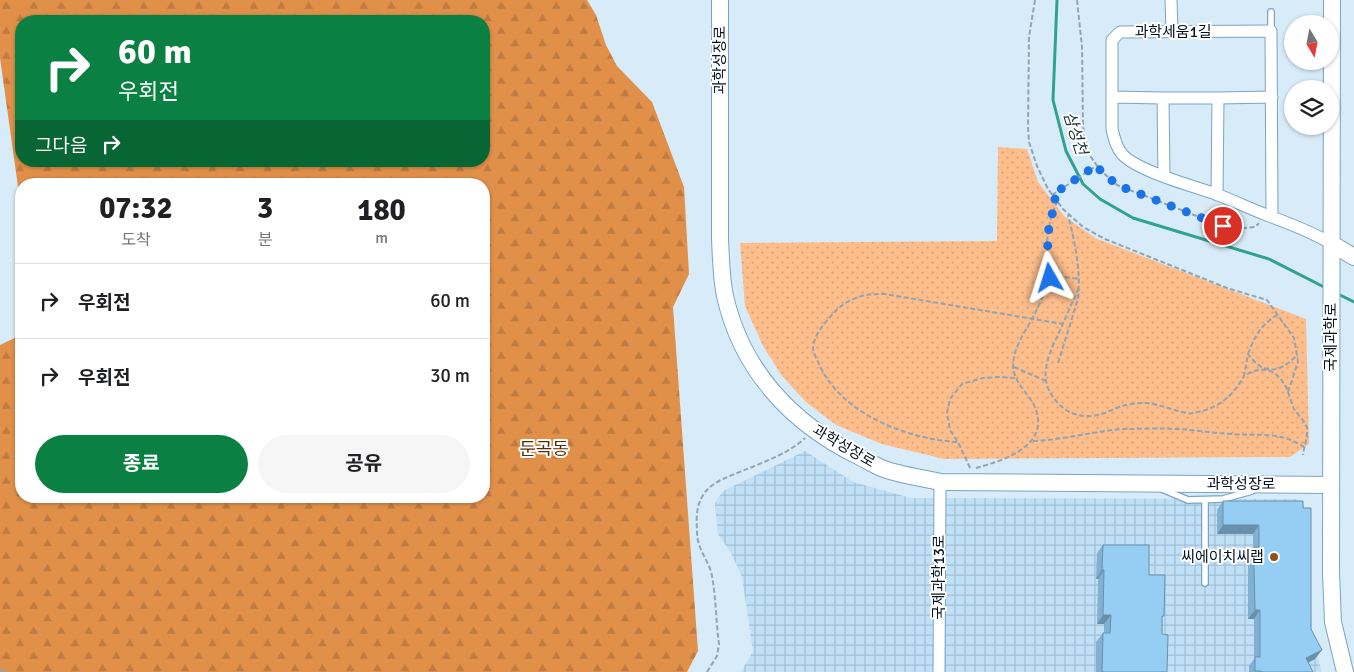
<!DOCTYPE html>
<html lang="ko">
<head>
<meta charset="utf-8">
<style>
  body { margin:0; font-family:Signika,"Noto Sans KR",sans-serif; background:#f6f6f6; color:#202124; height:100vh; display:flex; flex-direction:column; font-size:19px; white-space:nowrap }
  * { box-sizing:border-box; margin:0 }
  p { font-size:16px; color:#757577 }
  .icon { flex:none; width:28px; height:28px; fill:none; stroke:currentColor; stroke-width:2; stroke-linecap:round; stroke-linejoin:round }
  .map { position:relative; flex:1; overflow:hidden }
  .sheet { position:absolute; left:15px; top:178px; width:475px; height:325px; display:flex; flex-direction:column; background:#fff; border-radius:20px; box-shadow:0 1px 4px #0004 }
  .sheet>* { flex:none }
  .hud { position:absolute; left:15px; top:15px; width:475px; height:152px; border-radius:20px; box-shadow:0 1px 4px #0004; background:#0b8043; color:#fff; overflow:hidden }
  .needle { width:32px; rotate:170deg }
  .tools { position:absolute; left:1284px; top:15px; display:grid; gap:10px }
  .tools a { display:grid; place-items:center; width:55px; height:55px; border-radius:50%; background:#fff; box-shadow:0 1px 4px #0004; font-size:25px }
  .pin { position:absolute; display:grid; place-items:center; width:42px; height:42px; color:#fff; margin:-21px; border:2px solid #fff; border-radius:50%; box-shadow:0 1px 5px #0007 }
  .me { position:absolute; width:55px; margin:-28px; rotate:354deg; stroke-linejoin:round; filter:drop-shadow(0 0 4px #0008) }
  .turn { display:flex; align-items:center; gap:18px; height:105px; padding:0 20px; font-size:22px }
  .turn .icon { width:65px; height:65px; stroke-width:2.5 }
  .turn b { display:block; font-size:35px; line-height:42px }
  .then { display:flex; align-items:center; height:48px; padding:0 20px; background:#0003; gap:10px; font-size:19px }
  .eta { display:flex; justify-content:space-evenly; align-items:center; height:85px; text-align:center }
  .eta b { font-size:30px; font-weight:700; line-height:35px }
  .button { display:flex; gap:10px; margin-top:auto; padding:10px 20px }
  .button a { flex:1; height:58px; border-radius:30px; background:#0b8043; color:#fff; font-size:20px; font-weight:700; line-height:58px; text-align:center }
  .button a+a { background:#f6f6f6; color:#202124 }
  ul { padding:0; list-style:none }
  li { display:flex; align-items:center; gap:15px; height:75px; padding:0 20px; border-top:1px solid #e0e0e0 }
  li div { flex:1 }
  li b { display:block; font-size:19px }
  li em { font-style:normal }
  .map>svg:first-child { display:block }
  .industrial { fill:url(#industrial-grid) }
  .forest { fill:url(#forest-firs); fill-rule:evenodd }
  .park { fill:url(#park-dots) }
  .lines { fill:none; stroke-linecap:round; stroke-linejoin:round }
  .stream { stroke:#30a38f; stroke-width:3 }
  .lane-casing { stroke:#78a5c4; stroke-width:8 }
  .street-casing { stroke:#78a5c4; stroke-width:13 }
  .secondary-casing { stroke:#78a5c4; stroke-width:18 }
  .path { stroke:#92a4b1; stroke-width:2; stroke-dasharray:5 2.5; stroke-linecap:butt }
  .lane { stroke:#fff; stroke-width:5.5 }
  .street { stroke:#fff; stroke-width:11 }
  .secondary { stroke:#fff; stroke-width:16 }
  .wall { fill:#81b0d1 }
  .shaded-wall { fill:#6990aa }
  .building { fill:#96cdf3; stroke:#6990aa }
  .route { stroke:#1a73e8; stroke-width:9; stroke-dasharray:0 16.2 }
  .poi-dot { fill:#905216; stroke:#fff; stroke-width:2 }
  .labels { text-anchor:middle; stroke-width:4; stroke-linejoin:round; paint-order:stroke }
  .street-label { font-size:15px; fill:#03131e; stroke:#fff }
  .poi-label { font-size:15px; fill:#03131e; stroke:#fff; text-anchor:end }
  .water-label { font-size:16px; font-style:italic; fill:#213a34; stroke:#fff }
  .quarter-label { font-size:18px; fill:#572d03; stroke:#fff }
</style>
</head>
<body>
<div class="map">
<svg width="1354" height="672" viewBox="0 0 1354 672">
  <defs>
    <pattern id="industrial-grid" width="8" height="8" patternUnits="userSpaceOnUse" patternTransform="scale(1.25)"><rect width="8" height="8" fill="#c0e0f7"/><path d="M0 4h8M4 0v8" fill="none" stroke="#a3bfd3"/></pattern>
    <pattern id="forest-firs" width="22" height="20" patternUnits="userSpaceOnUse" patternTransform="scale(1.25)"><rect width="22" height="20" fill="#e1904a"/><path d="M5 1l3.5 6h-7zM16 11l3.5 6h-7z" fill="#bf7b40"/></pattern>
    <pattern id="park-dots" width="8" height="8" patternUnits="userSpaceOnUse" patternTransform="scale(1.25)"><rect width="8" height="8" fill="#febe8c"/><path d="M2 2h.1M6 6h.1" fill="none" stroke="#d8a278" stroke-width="1.8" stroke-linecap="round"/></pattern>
  </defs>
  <rect width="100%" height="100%" fill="#d8ebf8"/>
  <path class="industrial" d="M805,451l48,31 58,16 386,1 11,15 4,123 10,35h-581l12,-21 -11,-74 -11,-24 -13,-19 -3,-31 8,-12z"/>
  <path class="forest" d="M0,0h587l9,15 10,30 11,21 35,36 32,85 5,87 -16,33 25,344 -11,21h-687v-327l21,-10v161h463v-312h-463v24l-21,-150zM21,21h463v140h-463z"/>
  <path class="park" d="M998,147l29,2 11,33 26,34 31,22 211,81 3,125 -19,13 -346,2 -62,-15 -46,-19 -30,-23 -24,-26 -19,-30 -18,-40 -5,-63 257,-2z"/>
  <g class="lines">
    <path class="stream" d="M1057,0l-4,100 13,51 17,33 17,15 33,19 136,41 57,29
      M1336,293l18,9"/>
    <defs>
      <path id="lane" d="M1271,12v19
        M1162,489l26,11 35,-1 29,-8
        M1205,583v-83"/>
      <path id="street" d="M1171,0l1,32
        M1112,97l51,1 1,78
        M1163,98h55
        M1217,195l1,-97 54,-1
        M1272,217l-1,-186 -151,1 -8,8v89c2,9 4,18 10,25 15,17 71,32 94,40 18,7 35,15 53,22 22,8 43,16 63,28
        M939,672l1,-190"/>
      <path id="secondary" d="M720,0v239c1,18 1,38 5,57 17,75 67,128 135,161 8,4 16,9 24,12 16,6 39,9 56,13l391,3
        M1332,0l-1,573 2,49 12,50
        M1332,244l22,13"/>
    </defs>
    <use href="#lane" class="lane-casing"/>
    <use href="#street" class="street-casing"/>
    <use href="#secondary" class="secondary-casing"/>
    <path class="path" d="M1035,0l-6,37 -1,90 1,15 8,24 11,23 15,20 20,18 22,12 122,49 40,12 27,38 3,17c-8,9 -20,18 -33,13 -6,-2 -12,-9 -16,-14l-4,22c17,-11 32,-8 42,11 3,7 5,15 8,22 4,6 11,12 13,19 1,10 -3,18 -4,27
      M1077,0l5,47 1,76 1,13 7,21 9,13 17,15 95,37 23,7 20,-2 4,-4
      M1052,195l44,-29
      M1050,275l29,4
      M1079,288c-6,13 -12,26 -17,38 -12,26 -28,53 -4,77 8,9 18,13 30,13 15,1 29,-11 44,-12 5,-1 10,-1 15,-1 13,1 27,8 40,10 4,1 7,0 11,-1 23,-5 35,-17 46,-36
      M1248,354c7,-18 12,-28 29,-39
      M1058,363l20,-64c3,-29 -3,-56 -10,-84
      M1014,367l32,14
      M1288,392l10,-30 -1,-6
      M1033,441c31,-1 60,-10 91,-12 17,0 36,-1 53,0 18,1 36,4 54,5 27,2 49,-3 73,13
      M957,442c-50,-3 -115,-28 -137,-76 -2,-5 -6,-11 -7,-17 0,-13 11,-25 18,-33 14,-17 32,-23 54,-22l178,30
      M970,468l-11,-24 -9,-14 -3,-17 3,-14 12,-15 21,-6 15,-1 18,1
      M976,468c30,-8 78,-24 57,-65 -7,-11 -19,-22 -20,-36 0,-22 15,-38 23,-56 5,-10 10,-21 13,-31 3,-11 -2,-24 -2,-34 0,-15 4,-31 10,-44
      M0,670l9,2
      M707,672l10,-16 2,-12c-3,-22 -3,-46 -7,-68 -2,-12 -10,-21 -13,-32 -2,-5 -2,-10 -2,-15 -2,-24 4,-40 26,-50 24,-11 64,-23 82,-41"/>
    <use href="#lane" class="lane"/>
    <use href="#street" class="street"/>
    <use href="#secondary" class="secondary"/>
  </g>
  <path class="wall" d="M1223,501h80l8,128 4,30 -7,4 5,9h-64v-6l5,-7v-40h-6v-63l5,-7v-15h-36v-24z
    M1103,545l46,30 13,44v15l5,38h-71v-30l7,-9h1v-9h-7l1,-45h-2l1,-26z"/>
  <path class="shaded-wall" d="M1223,525h36l-6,9h-36z
    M1102,570h2l-6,9h-2z
    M1255,610h5l-6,9h-6z
    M1103,615h8l-7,9h-7z
    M1322,650l-7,9 -16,8 7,-9z"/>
  <path class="building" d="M1223,501h80v7h8v121l11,21 -16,8 7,14h-52v-1h-6v-14h5v-47h-5l-1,-44v-19h5v-22h-36z
    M1103,545h46v30h16l-1,41h-2v18l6,1 -1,37h-65l1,-39h7l1,-18h-8l1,-45h-2z"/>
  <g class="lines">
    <path class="route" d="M1050,278c-3,-26 -5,-52 7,-76l-5,-7 45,-30 3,5 17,15 106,41"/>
  </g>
  <circle class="poi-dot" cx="1274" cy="557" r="5"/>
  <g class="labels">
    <g class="street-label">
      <text x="1173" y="37">과학세움1길</text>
      <text transform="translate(720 60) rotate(-90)" y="5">과학성장로</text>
      <text transform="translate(1331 337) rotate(-90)" y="5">국제과학로</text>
      <text transform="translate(844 446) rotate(30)" y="5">과학성장로</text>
      <text x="1241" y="489">과학성장로</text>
      <text transform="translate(939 577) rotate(-90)" y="5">국제과학13로</text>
    </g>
    <g class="poi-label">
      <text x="1264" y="562">씨에이치씨랩</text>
    </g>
    <g class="water-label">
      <text transform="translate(1076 133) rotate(72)" y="6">삼성천</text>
    </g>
    <g class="quarter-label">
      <text x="544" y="455">둔곡동</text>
    </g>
  </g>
</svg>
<div class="tools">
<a><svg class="needle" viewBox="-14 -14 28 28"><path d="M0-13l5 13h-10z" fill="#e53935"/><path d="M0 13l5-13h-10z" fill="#757577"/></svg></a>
<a><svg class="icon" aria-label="layers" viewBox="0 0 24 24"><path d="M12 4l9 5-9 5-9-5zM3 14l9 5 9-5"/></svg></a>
</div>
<div class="pin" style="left:1223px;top:226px;background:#d93025"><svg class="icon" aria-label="arrive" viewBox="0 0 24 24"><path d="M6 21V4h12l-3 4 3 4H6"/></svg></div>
<svg class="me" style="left:1050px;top:278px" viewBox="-20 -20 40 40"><path d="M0-17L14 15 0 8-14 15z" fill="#1a73e8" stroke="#fff" stroke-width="4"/></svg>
<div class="hud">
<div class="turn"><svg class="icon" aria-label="right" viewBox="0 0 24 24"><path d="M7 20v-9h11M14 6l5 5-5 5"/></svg><div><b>60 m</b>우회전</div></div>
<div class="then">그다음<svg class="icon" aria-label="right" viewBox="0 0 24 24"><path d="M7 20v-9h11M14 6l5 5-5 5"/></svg></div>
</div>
<section class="sheet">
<div class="eta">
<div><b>07:32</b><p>도착</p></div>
<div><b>3</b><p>분</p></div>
<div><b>180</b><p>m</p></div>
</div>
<ul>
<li><svg class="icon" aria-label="right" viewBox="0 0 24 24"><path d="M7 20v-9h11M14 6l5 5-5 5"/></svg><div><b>우회전</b></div><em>60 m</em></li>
<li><svg class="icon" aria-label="right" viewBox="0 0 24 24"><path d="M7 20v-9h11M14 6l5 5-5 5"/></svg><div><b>우회전</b></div><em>30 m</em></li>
</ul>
<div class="button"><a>종료</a><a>공유</a></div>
</section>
</div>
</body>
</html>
